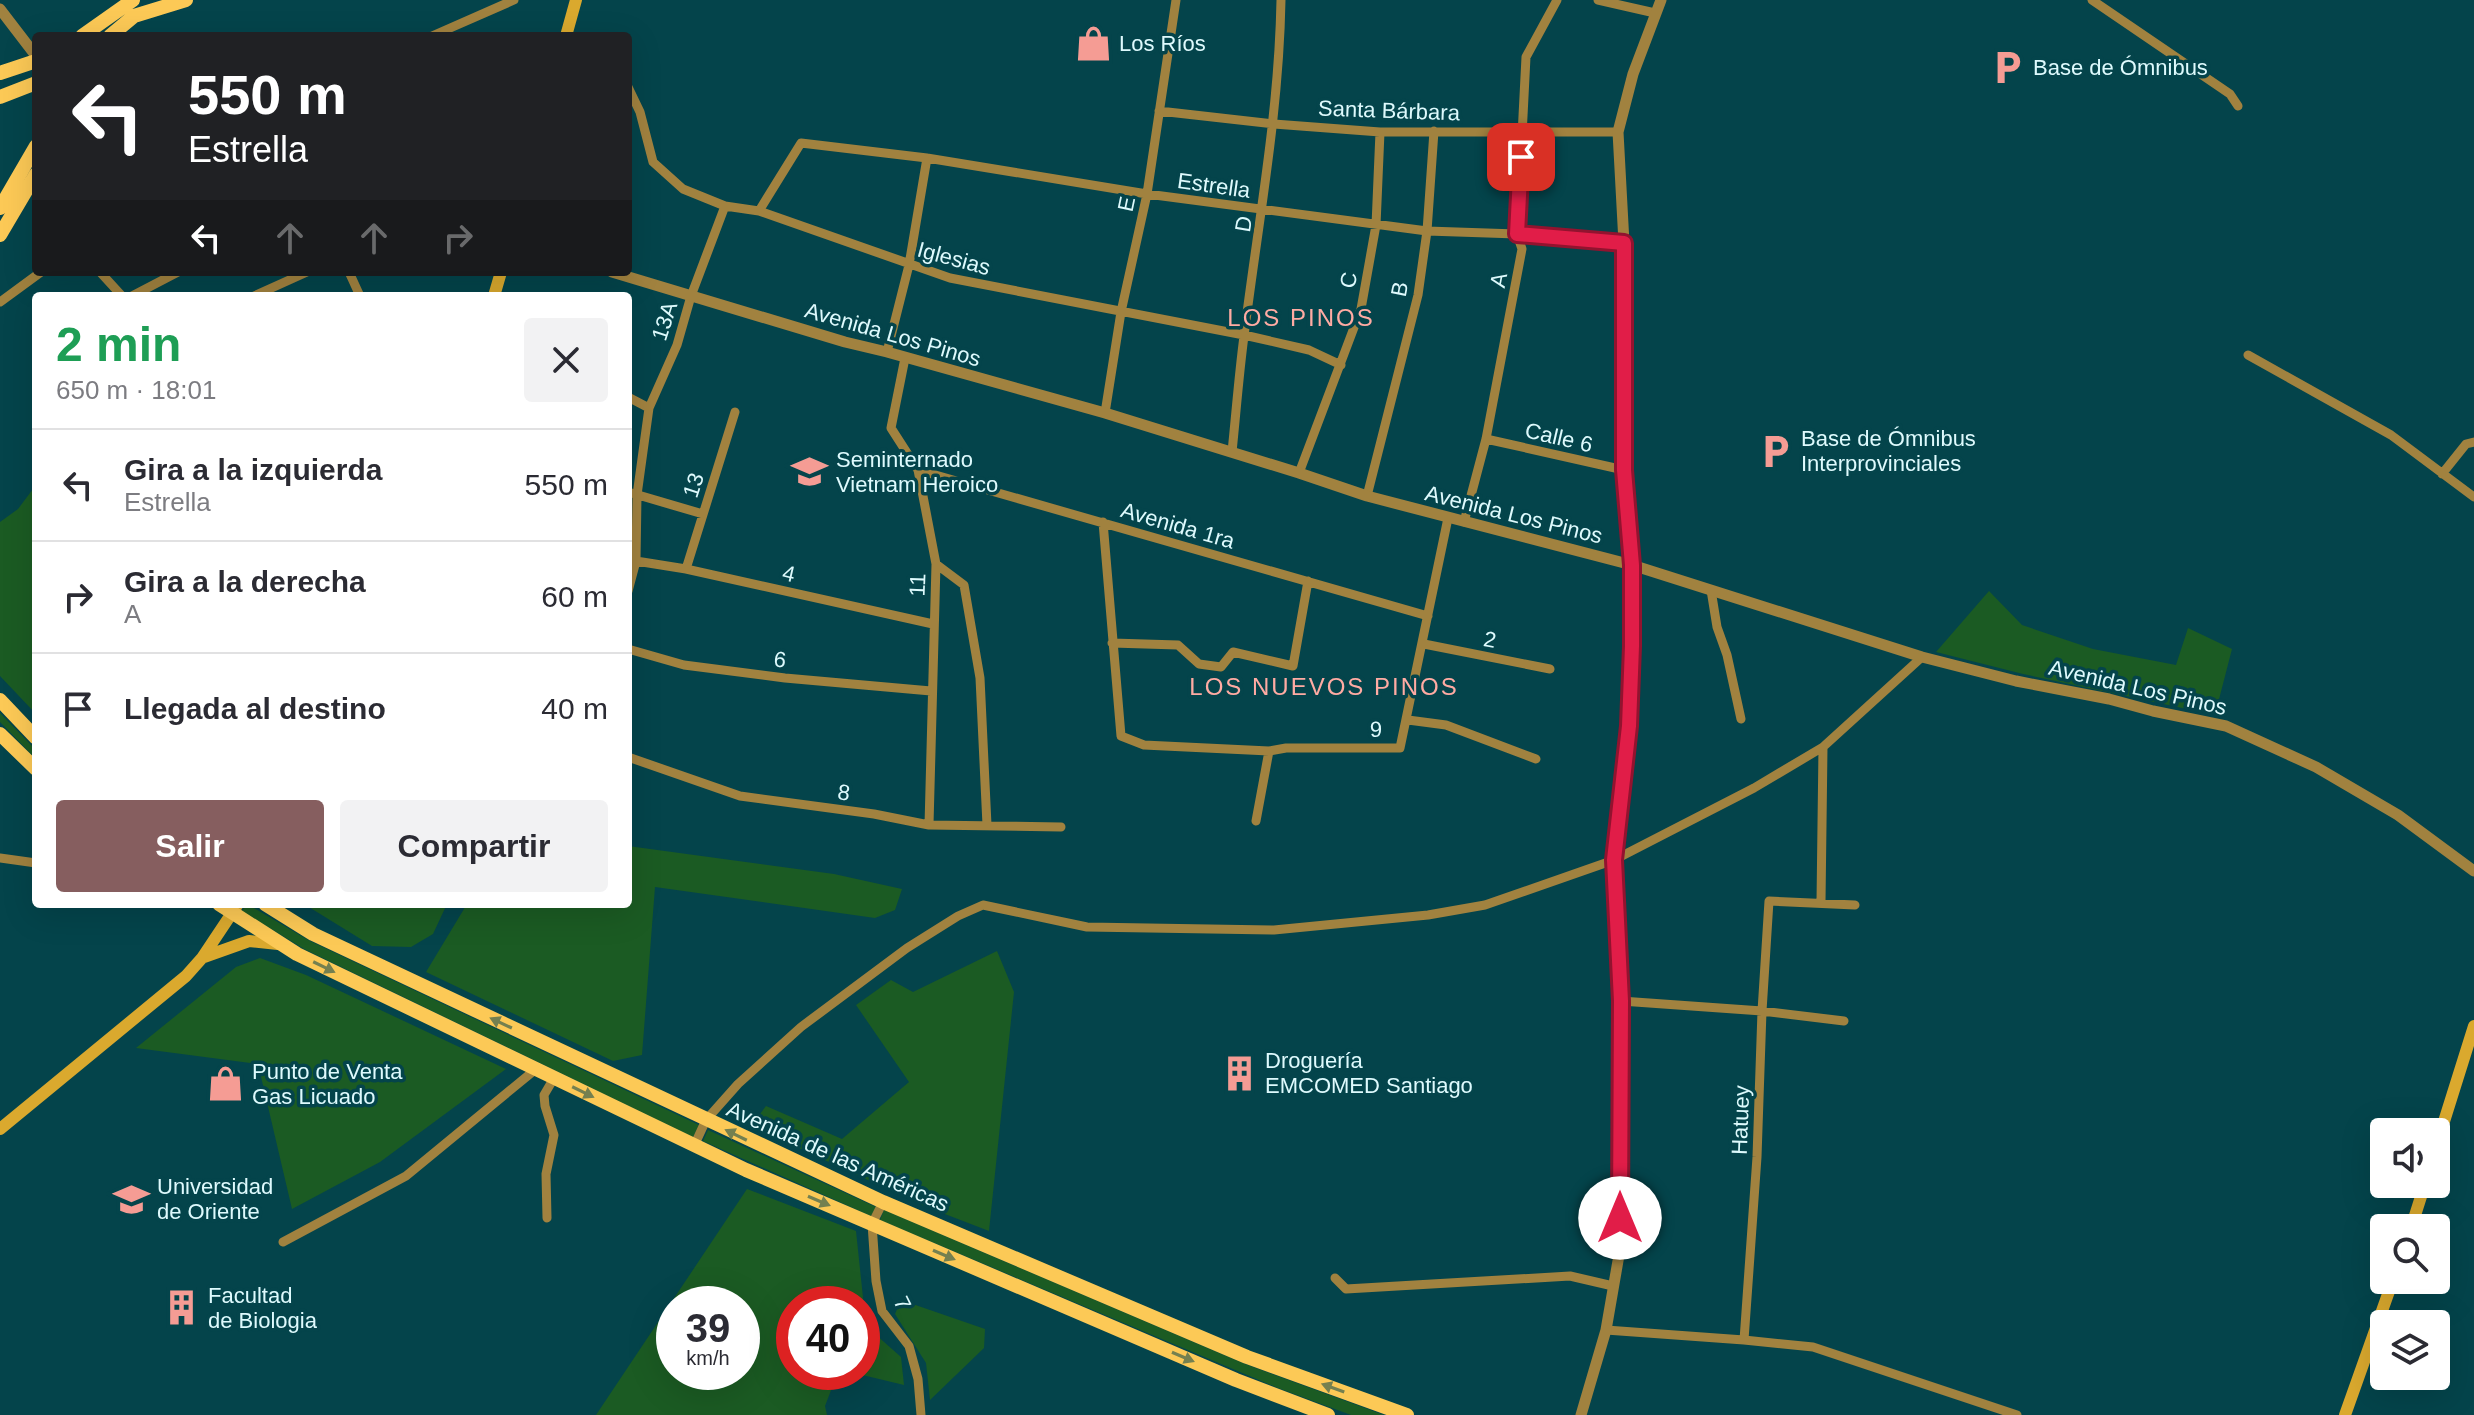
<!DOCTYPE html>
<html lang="es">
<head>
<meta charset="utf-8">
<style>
  body { margin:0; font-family:Arial,sans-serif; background:#f2f2f3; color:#2b2b33; height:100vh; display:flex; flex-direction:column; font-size:30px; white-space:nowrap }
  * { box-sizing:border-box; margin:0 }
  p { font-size:26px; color:#7c7c81 }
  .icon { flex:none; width:44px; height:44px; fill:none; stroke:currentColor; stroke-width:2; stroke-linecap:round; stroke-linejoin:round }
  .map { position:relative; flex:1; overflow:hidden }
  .sheet { position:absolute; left:32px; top:292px; width:600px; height:616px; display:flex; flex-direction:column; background:#fff; border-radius:8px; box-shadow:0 8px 32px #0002 }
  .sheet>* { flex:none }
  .top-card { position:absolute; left:32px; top:32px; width:600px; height:244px; border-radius:8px; box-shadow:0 8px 32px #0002; background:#202124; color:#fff; overflow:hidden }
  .buttons { position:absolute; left:2370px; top:1118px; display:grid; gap:16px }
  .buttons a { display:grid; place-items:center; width:80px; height:80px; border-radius:8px; background:#fff; box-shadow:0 8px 32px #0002; font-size:40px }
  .speed { position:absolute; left:656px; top:1286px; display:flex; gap:16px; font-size:40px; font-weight:700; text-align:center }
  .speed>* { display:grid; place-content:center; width:104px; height:104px; border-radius:50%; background:#fff; box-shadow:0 8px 32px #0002; line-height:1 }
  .speed small { font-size:20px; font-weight:400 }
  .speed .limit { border:12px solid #d22; background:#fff; color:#111 }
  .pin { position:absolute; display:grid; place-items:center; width:68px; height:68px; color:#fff; margin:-34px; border-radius:16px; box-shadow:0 4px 12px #0006 }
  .me { position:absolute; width:88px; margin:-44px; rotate:0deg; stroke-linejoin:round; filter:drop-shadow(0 0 6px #0008) }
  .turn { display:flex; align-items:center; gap:28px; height:168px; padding:0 24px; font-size:36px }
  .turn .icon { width:104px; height:104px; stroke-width:2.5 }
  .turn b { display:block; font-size:56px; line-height:68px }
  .lanes { display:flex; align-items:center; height:76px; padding:0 24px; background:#0003; justify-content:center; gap:40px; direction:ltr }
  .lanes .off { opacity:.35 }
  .round { display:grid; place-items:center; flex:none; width:84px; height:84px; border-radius:8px; background:#f2f2f3 }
  .overview { display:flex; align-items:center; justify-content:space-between; height:136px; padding:0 24px }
  h1 { font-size:48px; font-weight:700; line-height:60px; color:#1e9e55 }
  .cta { display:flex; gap:16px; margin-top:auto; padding:16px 24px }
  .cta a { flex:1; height:92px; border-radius:8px; background:#865e5f; color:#fff; font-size:32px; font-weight:700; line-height:92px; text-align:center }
  .cta a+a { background:#f2f2f3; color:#2b2b33 }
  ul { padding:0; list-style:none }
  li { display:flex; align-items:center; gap:24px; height:112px; padding:0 24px; border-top:2px solid #e1e1e2 }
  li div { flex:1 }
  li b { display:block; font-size:30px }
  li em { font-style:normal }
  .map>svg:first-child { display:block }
  .green { fill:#1b5b23; fill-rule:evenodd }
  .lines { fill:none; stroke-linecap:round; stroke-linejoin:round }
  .minor { stroke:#a1823f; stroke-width:9 }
  .tertiary { stroke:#a1823f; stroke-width:11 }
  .secondary { stroke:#daa92e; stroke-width:12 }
  .primary { stroke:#fcc956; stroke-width:14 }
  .oneway { fill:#748050 }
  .route-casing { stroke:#92132f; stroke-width:20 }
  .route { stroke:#e11d48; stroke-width:14 }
  .labels { text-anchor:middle; stroke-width:7; stroke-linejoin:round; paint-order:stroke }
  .poi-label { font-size:22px; fill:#defafd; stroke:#04444b; text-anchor:start }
  .street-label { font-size:22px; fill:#defafd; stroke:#04444b }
  .neighbourhood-label { font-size:24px; letter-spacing:2px; fill:#ffaba3; stroke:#04444b }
</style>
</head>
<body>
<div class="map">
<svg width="2474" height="1415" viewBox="0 0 2474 1415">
  <rect width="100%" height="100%" fill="#04444b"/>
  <path class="green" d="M36,485v229l-36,-38v-154l18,-13z
    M1989,591l33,34 71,24 83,16 12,-37 44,21 -16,62 -29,-2 -164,-35 -87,-22z
    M0,713l36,37v9l-36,-37z
    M628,846l206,28 68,15 -7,21 -20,8 -220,-31 -13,168 -29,6 -187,-89 41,-68h161z
    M247,904l63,37 389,184 -6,12 -389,-188 -62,-38z
    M304,904h143l-14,30 -22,13 -39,-1z
    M997,951l17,41 -25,239 -65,-25 -173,-80 15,-20 76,33 67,-57 -53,-77 35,-25 22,12z
    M260,958l46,17 200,94 -126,93 -88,47 -34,-145 -122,-16 100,-81z
    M708,1130l168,77 -5,9 -168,-75z
    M747,1189l109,42 10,95 35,31 3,28 -54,-13h12v-68h-68v68h44l-13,34 2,9h-231zM742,1304v68h-68v-68z
    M884,1210l361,154 139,51h-33l-73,-27 -398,-168z
    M901,1300l84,29 -1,19 -54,52 -4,-37 -31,-49z"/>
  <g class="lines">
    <path class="minor" d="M1598,0l57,13
      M2092,0l138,94 8,12
      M432,36l82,-36
      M628,87l12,25 13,50 30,27 42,17 34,5 191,67 294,57 65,15 32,15
      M1159,111l115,13 106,8h238
      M759,211l42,-68 126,15 220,36 280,37 90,3 107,9
      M100,272l22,24
      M349,272l11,24
      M132,296l46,-24
      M254,296l53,-24
      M0,302l41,-30
      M887,352l22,-87 18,-107
      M2248,355l143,80 83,62
      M905,358l-14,70 27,42 18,94 -7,261
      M628,397l21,11
      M1105,413l16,-101 26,-118 29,-194
      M1486,439l138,31
      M1232,452c4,-39 7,-78 12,-116 14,-113 35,-222 37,-336
      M918,470l510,146
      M1299,473l62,-164 15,-84 4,-93
      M2442,474l24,-30 8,-2
      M628,492l75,22
      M1367,496l51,-201 9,-64 7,-100
      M1103,522l18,214 23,9 125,6 17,-3h114l48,-230
      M1464,522l22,-83 36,-190 -5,-15 9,-177 31,-57
      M636,561l50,8 247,55
      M936,564l28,21 16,93 7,147
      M686,569l49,-157
      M1711,590l6,37 10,28 14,64
      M628,591l8,-30 1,-66 12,-87 28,-63 14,-49 34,-90
      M1112,643l66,2 21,19 22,3 12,-15 60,14 15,-85
      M1424,644l126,25
      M628,649l56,16 101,13 146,13
      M1408,720l38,5 90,34
      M628,757l112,39 134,18 55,11 132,2
      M1256,821l13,-70
      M0,858l36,5
      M1821,902l2,-155
      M1621,1001l141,10 82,10
      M694,1146l12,-26 32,-36 63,-57 106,-79 51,-32 25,-11 104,22 187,3 154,-15 57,-10 129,-45 140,-72 69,-41 99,-90
      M883,1202l-11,22 4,57 6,30 27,35 9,33 3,36
      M547,1218l-1,-44 8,-39 -9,-29 -1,-11 10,-17
      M283,1242l123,-66 130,-107
      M1335,1278l11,11 224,-13 43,10
      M1606,1330l138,10 69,7 204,68
      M1744,1340l13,-183 5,-146 7,-110 86,4"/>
    <path class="tertiary" d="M0,9l36,47
      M612,272l233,70 42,10 218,61 194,60 68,23 265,69 290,92 94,24 93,18 44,12 73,15 90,41 82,48 76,56
      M1581,1415l25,-85 13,-75 2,-254 -7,-141 15,-134 3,-80v-81l-8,-95v-227l-6,-111 15,-58 28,-74"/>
    <path class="secondary" d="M566,36l10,-36
      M494,296l7,-24
      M204,957l45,-16 29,3
      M0,1129l186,-153 16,-18 36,-54
      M2436,1147l38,-121
      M2411,1228l14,-44
      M2345,1415l48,-135"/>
    <path class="primary" d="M82,36l51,-36
      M110,36l24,-20 52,-16
      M0,73l36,-12
      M0,97l36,-14
      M0,208l36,-62
      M0,235l36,-61
      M0,700l36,38
      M0,734l36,35
      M219,904l78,50 449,216 490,210 92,35
      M265,904l48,30 570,268 364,155 160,58"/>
  </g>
  <defs><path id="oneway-solid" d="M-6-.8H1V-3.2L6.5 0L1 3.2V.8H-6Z" transform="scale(2)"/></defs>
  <g class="oneway">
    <use href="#oneway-solid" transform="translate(324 967) rotate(26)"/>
    <use href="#oneway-solid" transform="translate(501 1023) rotate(-155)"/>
    <use href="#oneway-solid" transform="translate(583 1092) rotate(26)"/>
    <use href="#oneway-solid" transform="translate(736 1135) rotate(-154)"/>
    <use href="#oneway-solid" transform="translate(819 1201) rotate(23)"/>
    <use href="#oneway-solid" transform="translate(944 1255) rotate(23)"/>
    <use href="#oneway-solid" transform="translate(1183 1357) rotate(23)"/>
    <use href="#oneway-solid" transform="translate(1333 1388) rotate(-160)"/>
  </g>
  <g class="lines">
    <defs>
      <path id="route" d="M1521,157l-4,77 107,9v227l8,95v81l-3,80 -15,134 7,141 -1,217"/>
    </defs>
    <use href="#route" class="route-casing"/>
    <use href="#route" class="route"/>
  </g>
  <defs>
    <symbol id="shop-bare" viewBox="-9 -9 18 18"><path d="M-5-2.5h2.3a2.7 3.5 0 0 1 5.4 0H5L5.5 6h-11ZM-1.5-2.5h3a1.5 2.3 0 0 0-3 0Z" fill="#f59c94" stroke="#04444b" stroke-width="2.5" paint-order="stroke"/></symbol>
    <symbol id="parking-bare" viewBox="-9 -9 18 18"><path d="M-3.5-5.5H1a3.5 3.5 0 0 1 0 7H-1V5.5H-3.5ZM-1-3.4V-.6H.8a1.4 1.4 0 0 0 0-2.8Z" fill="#f59c94" stroke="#04444b" stroke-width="2.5" paint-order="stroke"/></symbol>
    <symbol id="school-bare" viewBox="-9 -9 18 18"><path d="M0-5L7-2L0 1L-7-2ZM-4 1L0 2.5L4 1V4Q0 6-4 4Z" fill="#f59c94" stroke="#04444b" stroke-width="2.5" paint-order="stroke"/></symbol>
    <symbol id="building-bare" viewBox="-9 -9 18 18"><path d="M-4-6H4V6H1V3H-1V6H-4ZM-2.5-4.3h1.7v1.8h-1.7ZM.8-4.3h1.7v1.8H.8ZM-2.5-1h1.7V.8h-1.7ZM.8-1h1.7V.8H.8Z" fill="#f59c94" stroke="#04444b" stroke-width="2.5" paint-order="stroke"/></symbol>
    <symbol id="university-bare" viewBox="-9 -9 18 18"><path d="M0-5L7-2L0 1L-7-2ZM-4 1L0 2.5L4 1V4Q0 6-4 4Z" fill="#f59c94" stroke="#04444b" stroke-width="2.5" paint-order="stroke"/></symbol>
  </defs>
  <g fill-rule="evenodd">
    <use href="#shop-bare" x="1068" y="18" width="51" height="51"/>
    <use href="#parking-bare" x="1982" y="42" width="51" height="51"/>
    <use href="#parking-bare" x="1750" y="426" width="51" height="51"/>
    <use href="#school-bare" x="784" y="446" width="51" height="51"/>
    <use href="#building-bare" x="1214" y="1048" width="51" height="51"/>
    <use href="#shop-bare" x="200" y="1058" width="51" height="51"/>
    <use href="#university-bare" x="106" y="1174" width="51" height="51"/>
    <use href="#building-bare" x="156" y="1282" width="51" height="51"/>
  </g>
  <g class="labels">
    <g class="poi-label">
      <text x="1119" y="51">Los Ríos</text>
      <text x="2033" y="75">Base de Ómnibus</text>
      <text x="1801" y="446">Base de Ómnibus<tspan x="1801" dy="25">Interprovinciales</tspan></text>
      <text x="836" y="467">Seminternado<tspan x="836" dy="25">Vietnam Heroico</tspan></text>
      <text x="1265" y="1068">Droguería<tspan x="1265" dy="25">EMCOMED Santiago</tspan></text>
      <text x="252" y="1079">Punto de Venta<tspan x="252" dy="25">Gas Licuado</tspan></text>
      <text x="157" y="1194">Universidad<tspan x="157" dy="25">de Oriente</tspan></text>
      <text x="208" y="1303">Facultad<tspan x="208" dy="25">de Biologia</tspan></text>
    </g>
    <g class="street-label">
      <text transform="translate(1389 110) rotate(2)" y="8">Santa Bárbara</text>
      <text transform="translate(1214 185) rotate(8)" y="8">Estrella</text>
      <text transform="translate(1126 204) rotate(-78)" y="8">E</text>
      <text transform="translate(1243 224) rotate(-81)" y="8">D</text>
      <text transform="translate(954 258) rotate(15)" y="8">Iglesias</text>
      <text transform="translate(1348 280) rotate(-80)" y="8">C</text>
      <text transform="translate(1498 280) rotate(-79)" y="8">A</text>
      <text transform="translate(1399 289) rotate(-79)" y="8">B</text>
      <text transform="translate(664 321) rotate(-72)" y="8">13A</text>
      <text transform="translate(893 334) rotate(16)" y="8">Avenida Los Pinos</text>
      <text transform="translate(1559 437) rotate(13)" y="8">Calle 6</text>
      <text transform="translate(693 485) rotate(-72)" y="8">13</text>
      <text transform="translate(1514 514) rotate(14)" y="8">Avenida Los Pinos</text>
      <text transform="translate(1178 525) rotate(16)" y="8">Avenida 1ra</text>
      <text transform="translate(789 573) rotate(13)" y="8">4</text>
      <text transform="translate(917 585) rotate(-88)" y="8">11</text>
      <text transform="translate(1490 639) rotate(11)" y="8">2</text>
      <text transform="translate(780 659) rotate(7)" y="8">6</text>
      <text transform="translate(2138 687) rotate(13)" y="8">Avenida Los Pinos</text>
      <text transform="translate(1376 729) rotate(-1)" y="8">9</text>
      <text transform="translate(844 792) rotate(8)" y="8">8</text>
      <text transform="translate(1740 1120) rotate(-88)" y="8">Hatuey</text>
      <text transform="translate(838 1156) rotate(24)" y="8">Avenida de las Américas</text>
      <text transform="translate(903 1303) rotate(64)" y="8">7</text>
    </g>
    <g class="neighbourhood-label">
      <text x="1301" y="326">LOS PINOS</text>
      <text x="1324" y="695">LOS NUEVOS PINOS</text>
    </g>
  </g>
</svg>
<div class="buttons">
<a><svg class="icon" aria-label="sound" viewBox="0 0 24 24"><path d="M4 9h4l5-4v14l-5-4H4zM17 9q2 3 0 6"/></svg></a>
<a><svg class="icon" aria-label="search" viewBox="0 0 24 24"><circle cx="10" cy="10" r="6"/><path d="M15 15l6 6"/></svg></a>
<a><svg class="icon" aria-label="layers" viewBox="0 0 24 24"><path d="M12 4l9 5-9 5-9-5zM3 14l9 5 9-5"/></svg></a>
</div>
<div class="speed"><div>39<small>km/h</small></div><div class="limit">40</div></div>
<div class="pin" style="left:1521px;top:157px;background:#d93025"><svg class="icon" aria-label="arrive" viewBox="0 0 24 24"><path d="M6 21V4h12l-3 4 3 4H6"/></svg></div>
<svg class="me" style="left:1620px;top:1218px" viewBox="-20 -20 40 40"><circle r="19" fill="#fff"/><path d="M0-13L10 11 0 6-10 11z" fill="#e11d48"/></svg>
<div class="top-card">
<div class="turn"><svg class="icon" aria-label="left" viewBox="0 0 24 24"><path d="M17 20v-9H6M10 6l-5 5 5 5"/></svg><div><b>550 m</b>Estrella</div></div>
<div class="lanes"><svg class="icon" aria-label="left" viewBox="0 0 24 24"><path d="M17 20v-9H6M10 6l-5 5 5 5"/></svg><svg class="icon off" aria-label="ahead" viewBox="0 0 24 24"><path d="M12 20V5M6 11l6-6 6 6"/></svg><svg class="icon off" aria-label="ahead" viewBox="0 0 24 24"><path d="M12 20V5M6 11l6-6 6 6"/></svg><svg class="icon off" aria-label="right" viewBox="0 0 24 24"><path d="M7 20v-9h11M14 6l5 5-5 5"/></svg></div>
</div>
<section class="sheet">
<div class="overview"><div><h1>2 min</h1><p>650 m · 18:01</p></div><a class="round"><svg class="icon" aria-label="close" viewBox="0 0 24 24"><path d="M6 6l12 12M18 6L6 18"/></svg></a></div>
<ul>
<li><svg class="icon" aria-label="left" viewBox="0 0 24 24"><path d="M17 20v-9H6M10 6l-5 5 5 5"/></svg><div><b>Gira a la izquierda</b><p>Estrella</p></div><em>550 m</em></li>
<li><svg class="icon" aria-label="right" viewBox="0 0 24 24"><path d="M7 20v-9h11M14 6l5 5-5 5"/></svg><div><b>Gira a la derecha</b><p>A</p></div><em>60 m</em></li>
<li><svg class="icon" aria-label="arrive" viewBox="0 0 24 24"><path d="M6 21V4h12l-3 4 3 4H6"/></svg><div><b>Llegada al destino</b></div><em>40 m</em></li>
</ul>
<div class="cta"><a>Salir</a><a>Compartir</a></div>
</section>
</div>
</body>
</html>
